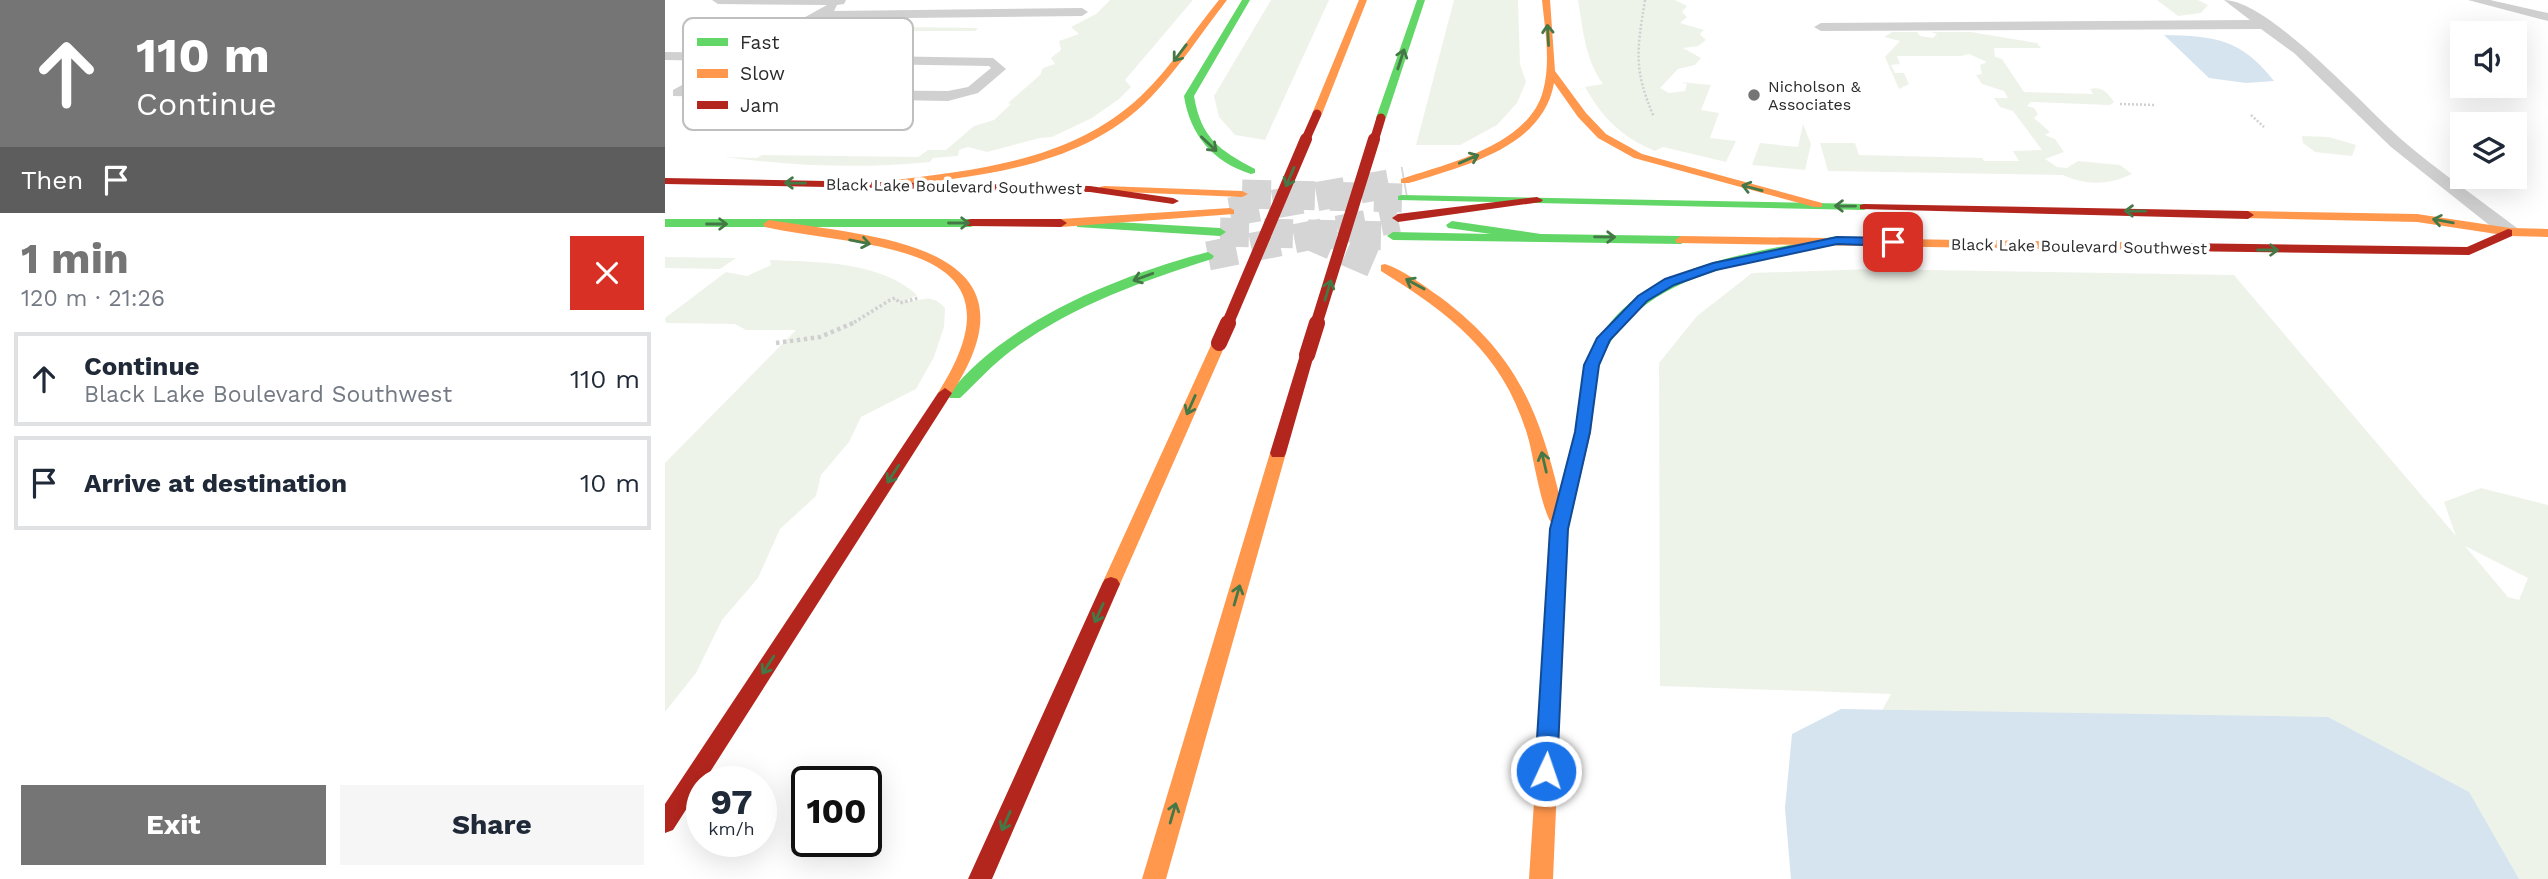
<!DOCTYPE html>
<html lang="en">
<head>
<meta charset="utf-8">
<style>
  body { margin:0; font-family:"Work Sans",sans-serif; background:#f6f6f7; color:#1f2937; height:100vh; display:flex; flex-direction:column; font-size:26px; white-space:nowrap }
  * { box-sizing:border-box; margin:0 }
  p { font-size:23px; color:#747a83 }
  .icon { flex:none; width:38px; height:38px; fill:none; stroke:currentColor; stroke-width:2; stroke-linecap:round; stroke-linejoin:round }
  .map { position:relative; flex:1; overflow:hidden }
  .panel { display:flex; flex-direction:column; background:#fff; width:665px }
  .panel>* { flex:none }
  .guide { background:#757575; color:#fff; overflow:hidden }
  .controls { position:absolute; left:1785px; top:21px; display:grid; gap:14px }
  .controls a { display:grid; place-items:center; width:77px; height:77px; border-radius:0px; background:#fff; box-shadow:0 7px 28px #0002; font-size:35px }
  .speed { position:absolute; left:21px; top:766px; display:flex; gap:14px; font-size:35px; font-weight:700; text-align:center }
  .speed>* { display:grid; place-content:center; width:91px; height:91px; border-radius:50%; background:#fff; box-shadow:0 7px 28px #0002; line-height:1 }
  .speed small { font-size:18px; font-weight:400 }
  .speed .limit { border:4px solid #111; border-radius:10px; background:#fff; color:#111 }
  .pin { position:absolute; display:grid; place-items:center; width:60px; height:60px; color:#fff; margin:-30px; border-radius:14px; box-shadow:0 4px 10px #0006 }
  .me { position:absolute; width:77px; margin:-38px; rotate:3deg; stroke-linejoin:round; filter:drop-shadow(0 0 5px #0008) }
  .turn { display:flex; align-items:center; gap:24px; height:147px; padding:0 21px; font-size:32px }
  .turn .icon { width:91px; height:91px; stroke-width:2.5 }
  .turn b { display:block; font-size:49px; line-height:60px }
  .then { display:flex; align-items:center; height:66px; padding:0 21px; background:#0003; gap:14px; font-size:26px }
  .round { display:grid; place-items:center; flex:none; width:74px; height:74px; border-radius:0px; background:#f6f6f7 }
  .headline { display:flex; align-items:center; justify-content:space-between; height:119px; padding:0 21px }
  h1 { font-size:42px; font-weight:700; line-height:52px; color:#757575 }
  .action { display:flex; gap:14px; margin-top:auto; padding:14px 21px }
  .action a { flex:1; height:80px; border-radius:0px; background:#757575; color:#fff; font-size:28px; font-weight:700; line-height:80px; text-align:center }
  .action a+a { background:#f6f6f7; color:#1f2937 }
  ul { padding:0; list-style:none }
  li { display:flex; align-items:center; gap:21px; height:94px; margin:0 14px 10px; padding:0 7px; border:4px solid #e0e1e3; border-radius:0px }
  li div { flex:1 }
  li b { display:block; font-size:26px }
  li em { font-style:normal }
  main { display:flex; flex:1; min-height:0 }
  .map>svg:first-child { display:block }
  .green { fill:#eef3ea; fill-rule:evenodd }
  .water { fill:#d6e4ef }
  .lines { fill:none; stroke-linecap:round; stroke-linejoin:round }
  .secondary-tunnel { stroke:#d5d5d5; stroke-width:29; stroke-dasharray:29 15; stroke-linecap:butt }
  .highway-tunnel { stroke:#d5d5d5; stroke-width:29; stroke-dasharray:29 15; stroke-linecap:butt }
  .path-far2 { stroke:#d0d0d0; stroke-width:2.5; stroke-dasharray:2 2; stroke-linecap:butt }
  .path-far1 { stroke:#d0d0d0; stroke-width:3.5; stroke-dasharray:2.5 2.5; stroke-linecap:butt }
  .path { stroke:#d0d0d0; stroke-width:4.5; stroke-dasharray:3.5 3.5; stroke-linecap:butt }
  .lane { fill:#d0d0d0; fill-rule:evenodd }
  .fast { fill:#63d668; fill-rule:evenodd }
  .slow { fill:#ff974d; fill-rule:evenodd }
  .jam { fill:#b3261e; fill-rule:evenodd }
  .jam-bridge-far2 { stroke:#b3261e; stroke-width:9 }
  .jam-bridge-far1 { stroke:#b3261e; stroke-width:12 }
  .jam-bridge { stroke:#b3261e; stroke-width:16 }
  .oneway { stroke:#447846 }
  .route { fill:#1a73e8; stroke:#114b97; stroke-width:2 }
  .poi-dot { fill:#757575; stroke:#fff; stroke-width:2.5 }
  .labels { text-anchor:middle; stroke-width:7; stroke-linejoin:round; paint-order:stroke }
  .far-poi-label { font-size:16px; fill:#2b2b2b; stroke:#fff; text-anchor:start }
  .far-street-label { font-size:16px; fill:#2b2b2b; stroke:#fff }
  .key { fill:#fff; stroke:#bfbfbf; stroke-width:2 }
  .key-label { font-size:19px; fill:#2b2b2b }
</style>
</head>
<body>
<main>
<section class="panel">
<div class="guide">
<div class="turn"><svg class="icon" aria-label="ahead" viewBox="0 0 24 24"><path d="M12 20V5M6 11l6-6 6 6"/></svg><div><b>110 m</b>Continue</div></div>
<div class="then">Then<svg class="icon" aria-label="arrive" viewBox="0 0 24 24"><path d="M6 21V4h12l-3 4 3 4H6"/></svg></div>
</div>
<div class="headline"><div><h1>1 min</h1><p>120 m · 21:26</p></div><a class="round" style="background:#d93025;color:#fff"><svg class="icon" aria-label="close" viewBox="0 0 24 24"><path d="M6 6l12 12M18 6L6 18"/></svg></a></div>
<ul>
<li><svg class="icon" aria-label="ahead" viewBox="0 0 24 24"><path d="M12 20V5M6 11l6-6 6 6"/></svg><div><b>Continue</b><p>Black Lake Boulevard Southwest</p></div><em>110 m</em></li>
<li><svg class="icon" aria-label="arrive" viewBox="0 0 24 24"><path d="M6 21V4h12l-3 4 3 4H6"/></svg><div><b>Arrive at destination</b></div><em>10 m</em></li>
</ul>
<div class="action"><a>Exit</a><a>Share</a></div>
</section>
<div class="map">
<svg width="1883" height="879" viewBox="0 0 1883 879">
  <rect width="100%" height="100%" fill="#fff"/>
  <path class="green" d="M445,0h83l-68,80 6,7 -12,12 -27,19 -40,19 -12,1 -53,14 -19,-5 -9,3 -1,6 -25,2 -3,4c-72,7 -135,4 -206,-5l33,1 5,-3 156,2 10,-7h18l28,-24 20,-6 17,-16 -3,-1 32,-28 3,-7 12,-4 -4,-6 10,-8 -2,-9 20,-7 -8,-7 25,-13z
    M606,0h58l-64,140 -30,-5 -16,-18 -5,-21z
    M789,0h64l2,64 6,18 -9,21 -20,22 -37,20h-44z
    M913,0h97l12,6 -5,6 5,5 -7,6 24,7 -4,4 6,6 -8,6 -15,2 18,10 -6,7 -17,4 -18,19 9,5 16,-2 2,-7 -6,-2 30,3 -10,25 18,3 -9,25 26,3 -10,21 -63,-15 -8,4c-33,-14 -52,-32 -70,-64l18,-3c-18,-25 -20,-54 -25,-84z
    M1492,0h41l10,5 -7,8 -23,3z
    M180,19l-7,6 45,-3 5,3 19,-2v4l71,1 -3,3h-72l-9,3h-16l-3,-4 -18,4 -45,-6 13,-7z
    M1227,32h25l3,4 13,2 4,-4 -6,-2h40l66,11 4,5h-47l1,9 7,2 22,33 69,2 -3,-5c12,-3 18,4 24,13l-4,3 -79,-3 -4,4 7,2 4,6 -4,4 16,14 -5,3 10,4 9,13 -19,7 12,8 10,1 11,-7 42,4 12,9c-23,11 -46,12 -69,1l-235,-4 -8,-28h35l4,12 123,3 2,3h35l-6,-10 29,-1 -29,-39 -13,-4 -6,-9h14l-4,-7 -22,-7 -6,-9 6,-1 -2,-9 7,-3 -18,-8 -8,2h-64l3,8 -9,1 4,8h9l5,11 -10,5 -14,-32 15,-16 -16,-4z
    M1138,124l8,20 -6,26 -53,-5 8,-22 38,4z
    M1637,136l27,1 27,8 -4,11 -37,-4 -12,-9z
    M0,257l71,1 -16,11 -55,-1z
    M105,260c47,2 110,1 147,35l-12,6c18,1 25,-9 40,7l-1,19 -10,30 -18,32 -55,28 -12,25 -28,33 -5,21 -36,33 -22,49 -36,42 -26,53 -31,39v-249l131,-133h-50l-11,-6 -69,-1 -1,-5 61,-46 21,4 24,-11z
    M1206,269l363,6 222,261 -12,-34 37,-14 67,17v374h-35l-641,-150 19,-35 -231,-8 -1,-323 38,-47 55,-43zM1800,546l63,32 -9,22 -11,-3z"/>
  <path class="water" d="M1499,35c52,1 77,4 110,46l-28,2 -37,-5z
    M1176,709l487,8 141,75 50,87h-728l-6,-71 7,-74z"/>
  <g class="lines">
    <path class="secondary-tunnel" d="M577,194l160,4
      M555,232l173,4"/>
    <path class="highway-tunnel" d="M565,212l175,-31
      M641,234l79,34
      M543,256l190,-38"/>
    <path class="path-far2" d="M980,0c-8,50 -12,69 9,117
      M1455,104l36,1
      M1586,115l13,12"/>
    <path class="path-far1" d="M185,325l40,-25 5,-2 5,5 18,-5"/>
    <path class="path" d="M111,343l44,-6 33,-14"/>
    <path class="lane" d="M47,0h134l-2,4 -7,1 -3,6 248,-3 6,4 -6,4 -262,3 -61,35 234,4 13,11 -28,24 -30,8 -275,-5v-6l52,-29 -60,-1v-8l75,1 87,-48 -109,-1zM80,62l244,4 2,2 -23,19 -20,4 -250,-2z
      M1559,0c45,0 140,107 178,140 36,31 77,59 115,88l2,4 -2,4h-14l-112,-89 -97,-94 -33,-24 -440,2 -7,-4 7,-4 429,-3z
      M1803,0h22l58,13v8z"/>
    <path class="fast" d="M577,0h8l-56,96c7,42 25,54 61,73v4l-4,1c-38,-12 -61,-39 -67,-78z
      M752,0h8l-39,118 -9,2 -1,-2z
      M737,195l462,9 6,3 -6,3 -466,-10v-4z
      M0,219h306l6,4 -6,4h-306z
      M416,220l139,8 6,4 -6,4 -143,-9v-6z
      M787,221l89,13 140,2 6,4 -6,4 -288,-4 -6,-4 6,-4 98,2 -43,-6 -2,-3z
      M1172,236l6,4 -2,3c-76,18 -162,22 -219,83 -8,9 -14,21 -21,31h-10l-2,-3c7,-10 13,-22 21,-31 50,-62 154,-72 227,-87z
      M543,252l6,4 -2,3c-70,22 -140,47 -200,91 -19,14 -35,32 -52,48h-10l-2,-3c57,-74 172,-120 260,-143z"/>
    <path class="slow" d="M554,0h8c-25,32 -48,68 -76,97 -68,71 -172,79 -264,90l-6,-3 6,-3c90,-11 185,-20 254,-85 30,-28 52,-65 78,-96z
      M694,0h8l-45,114 -9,2 -1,-2z
      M877,0h8l5,71 31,42 20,21 36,20 180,49v4h-8l-180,-49 -36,-20 -20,-21 -24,-34c-11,65 -91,83 -145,100h-8v-4c46,-15 128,-34 142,-88 8,-29 2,-61 -1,-91z
      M439,186l138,5 6,3 -6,3 -142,-6v-4z
      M565,208l4,2v4l-173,13 -6,-4 6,-4z
      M1583,211l169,3 93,14 38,1v8l-38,-1 -93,-14 -173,-4 -2,-3z
      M104,220c104,17 283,23 181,176l-5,2 -7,-5c98,-154 -76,-144 -173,-166l-2,-3z
      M1016,236l494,7 6,4 -6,4 -498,-8 -2,-3z
      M720,264c19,6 39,22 55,33 74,55 98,110 119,197l16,-62 9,-67 7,-14h10l2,3 -5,11 -7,67 -23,97 -15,350h-24l23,-355c-10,-13 -18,-63 -23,-83 -23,-85 -77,-126 -148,-170v-6z
      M554,339l7,4 -106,241 -3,5 -6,2 -6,-2 -3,-5 110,-241z
      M613,448l8,5 -120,426h-24l128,-426z"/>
    <path class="jam" d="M0,178l425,8 83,12 6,3 -6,3 -83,-12 -425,-8z
      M872,197l6,3 -2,2 -143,20 -6,-4 6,-4z
      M1199,204l384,7 6,4 -6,4 -388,-10v-4z
      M306,219h90l6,4 -6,4 -94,-1v-6z
      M1843,229l4,1v6l-43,19 -294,-4 -6,-4 6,-4 292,4z
      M642,351l7,4 -28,98 -2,4h-12l-2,-4 30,-98z
      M280,388l7,5 -279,437 -8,3v-29l273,-411z
      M446,577l6,2 3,5 -128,295h-24l134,-295 3,-5z"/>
    <path class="jam-bridge-far2" d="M640,141l12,-27
      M709,141l7,-23"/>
    <path class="jam-bridge-far1" d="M562,325l79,-186
      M651,325l58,-186"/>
    <path class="jam-bridge" d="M554,343l9,-20
      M642,355l10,-32"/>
  </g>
  <defs><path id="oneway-shaft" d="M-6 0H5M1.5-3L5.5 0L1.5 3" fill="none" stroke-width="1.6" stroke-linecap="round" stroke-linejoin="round" transform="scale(1.75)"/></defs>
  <g class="oneway">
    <use href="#oneway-shaft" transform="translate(883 35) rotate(-93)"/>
    <use href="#oneway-shaft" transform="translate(515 53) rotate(127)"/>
    <use href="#oneway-shaft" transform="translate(736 59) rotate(-72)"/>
    <use href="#oneway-shaft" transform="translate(544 144) rotate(43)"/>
    <use href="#oneway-shaft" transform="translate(804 159) rotate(-23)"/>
    <use href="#oneway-shaft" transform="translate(625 177) rotate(113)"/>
    <use href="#oneway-shaft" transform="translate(130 183) rotate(-179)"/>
    <use href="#oneway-shaft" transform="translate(1087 188) rotate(-165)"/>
    <use href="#oneway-shaft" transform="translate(1180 206) rotate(-179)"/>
    <use href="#oneway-shaft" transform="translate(1470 211) rotate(-179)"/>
    <use href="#oneway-shaft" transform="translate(1778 221) rotate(-170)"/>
    <use href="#oneway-shaft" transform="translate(294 223)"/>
    <use href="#oneway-shaft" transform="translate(52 224)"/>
    <use href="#oneway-shaft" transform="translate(940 237) rotate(1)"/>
    <use href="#oneway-shaft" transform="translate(195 242) rotate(11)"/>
    <use href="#oneway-shaft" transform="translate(1603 250)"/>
    <use href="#oneway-shaft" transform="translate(478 277) rotate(160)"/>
    <use href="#oneway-shaft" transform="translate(750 284) rotate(-151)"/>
    <use href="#oneway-shaft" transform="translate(663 290) rotate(-73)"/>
    <use href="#oneway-shaft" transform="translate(526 405) rotate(114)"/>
    <use href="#oneway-shaft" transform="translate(879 462) rotate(-103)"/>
    <use href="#oneway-shaft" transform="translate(228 474) rotate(123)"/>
    <use href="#oneway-shaft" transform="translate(572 595) rotate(-74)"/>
    <use href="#oneway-shaft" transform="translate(434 613) rotate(114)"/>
    <use href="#oneway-shaft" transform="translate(103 665) rotate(123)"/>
    <use href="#oneway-shaft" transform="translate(508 813) rotate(-74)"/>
    <use href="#oneway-shaft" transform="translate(341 821) rotate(114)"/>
  </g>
  <path class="route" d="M1172,237l56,1 6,4 -6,4 -56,-2 -121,26 -42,15 -27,16 -37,39 -11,25 -9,67 -22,97 -11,242 -3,7 -8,3 -7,-3 -4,-7 15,-242 25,-97 9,-67 13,-27 41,-42 27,-17 48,-16z"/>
  <circle class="poi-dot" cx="1089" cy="95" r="7"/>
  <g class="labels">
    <g class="far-poi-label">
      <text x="1103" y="92">Nicholson &amp;<tspan x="1103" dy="18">Associates</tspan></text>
    </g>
    <g class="far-street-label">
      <text transform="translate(289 186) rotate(1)" y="6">Black Lake Boulevard Southwest</text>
      <text transform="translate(1414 246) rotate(1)" y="6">Black Lake Boulevard Southwest</text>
    </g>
  </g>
  <rect x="18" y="18" width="230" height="112" rx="10" class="key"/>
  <rect x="32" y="38" width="31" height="8" fill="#63d668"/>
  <rect x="32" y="69" width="31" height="9" fill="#ff974d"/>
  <rect x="32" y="101" width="31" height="8" fill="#b3261e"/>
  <g class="key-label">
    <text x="75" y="49">Fast</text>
    <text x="75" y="80">Slow</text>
    <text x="75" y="112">Jam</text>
  </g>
</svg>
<div class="controls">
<a><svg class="icon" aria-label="sound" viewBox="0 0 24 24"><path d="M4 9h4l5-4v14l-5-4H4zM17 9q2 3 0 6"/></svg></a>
<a><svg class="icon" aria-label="layers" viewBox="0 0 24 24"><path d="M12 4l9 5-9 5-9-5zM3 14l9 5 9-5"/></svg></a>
</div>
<div class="speed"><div>97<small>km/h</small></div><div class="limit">100</div></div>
<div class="pin" style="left:1228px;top:242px;background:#d93025"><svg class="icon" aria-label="arrive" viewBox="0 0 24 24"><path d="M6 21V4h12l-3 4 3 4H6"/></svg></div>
<svg class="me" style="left:881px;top:771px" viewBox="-20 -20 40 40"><circle r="17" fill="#1a73e8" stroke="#fff" stroke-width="3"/><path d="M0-11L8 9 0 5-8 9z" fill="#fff"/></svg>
</div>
</main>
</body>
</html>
